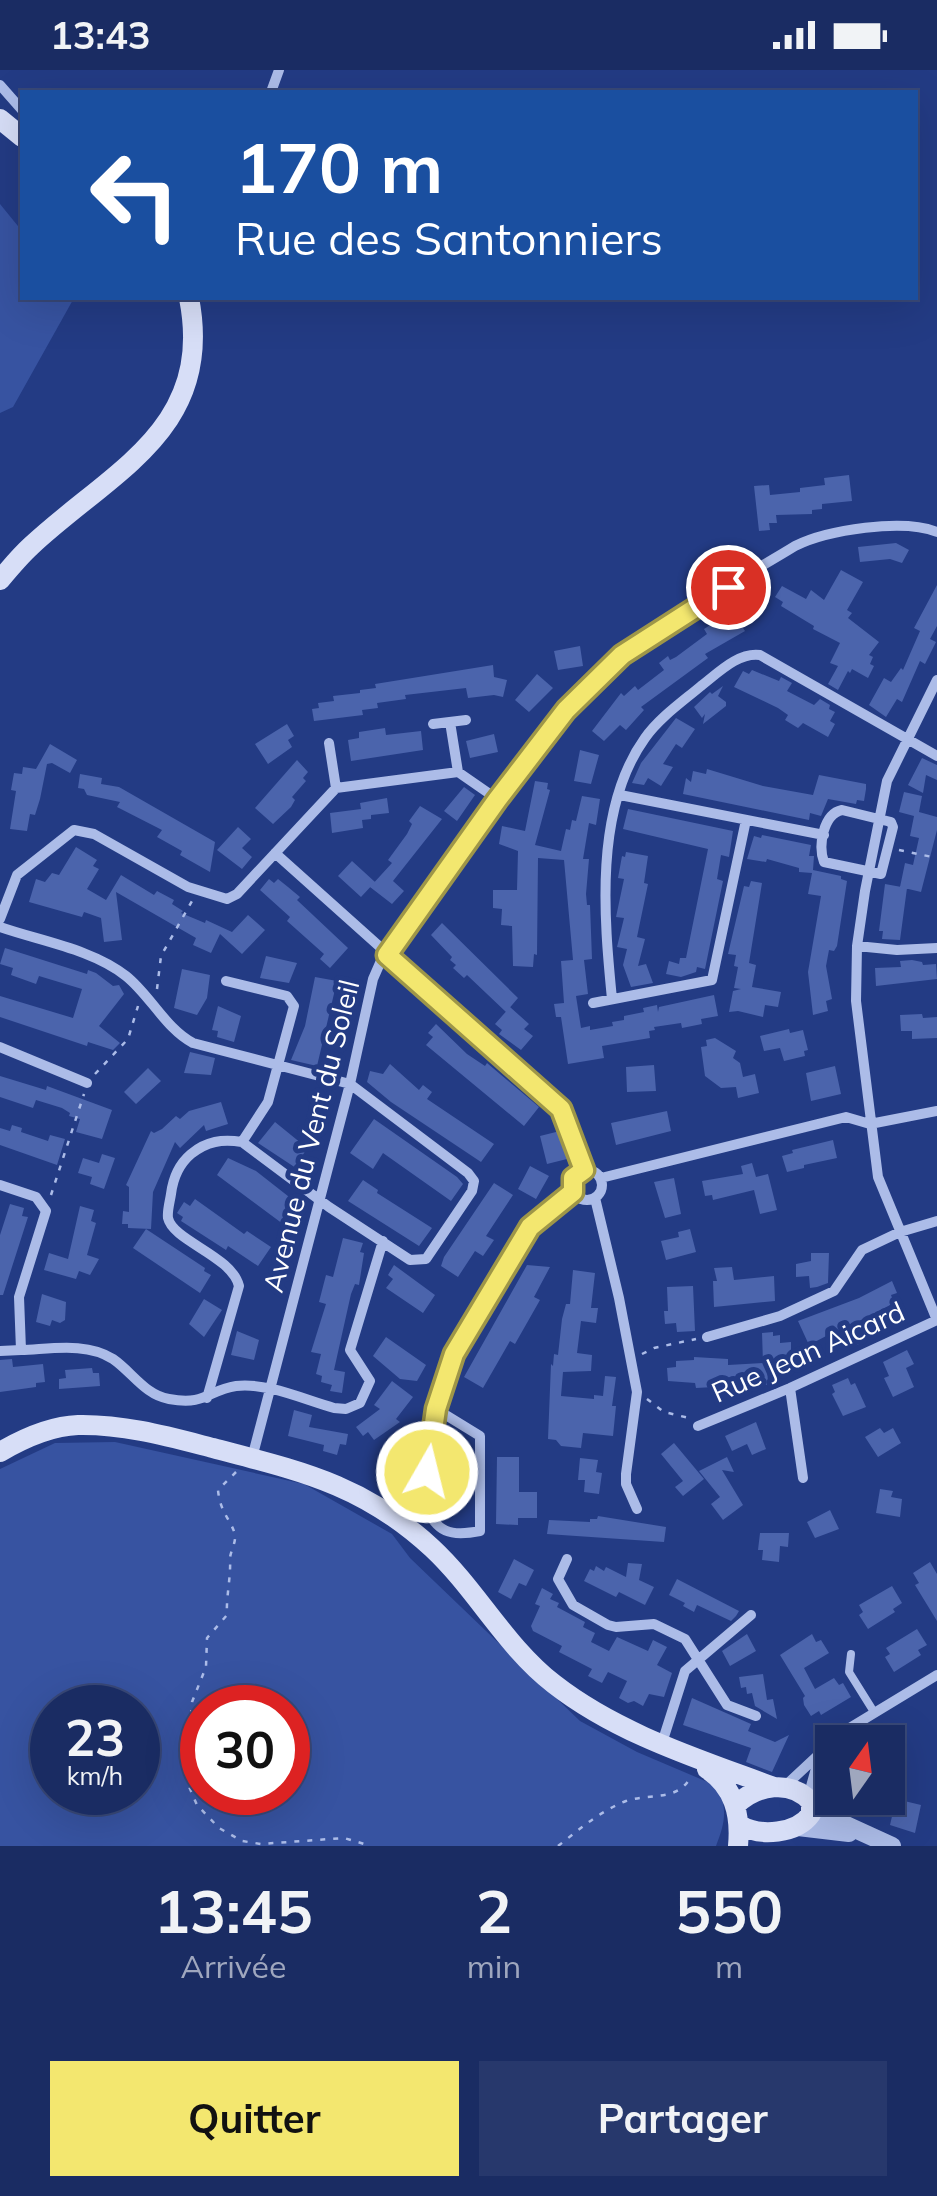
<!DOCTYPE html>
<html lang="fr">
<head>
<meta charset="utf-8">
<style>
  body { margin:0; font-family:Mulish,sans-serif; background:#27386c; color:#f1f3f6; height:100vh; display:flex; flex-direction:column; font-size:38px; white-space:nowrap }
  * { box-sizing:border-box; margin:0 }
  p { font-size:32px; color:#9fa7be }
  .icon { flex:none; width:55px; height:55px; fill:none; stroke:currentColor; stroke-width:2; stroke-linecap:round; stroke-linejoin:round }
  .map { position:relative; height:1776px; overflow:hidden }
  .side { display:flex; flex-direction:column; background:#1a2c63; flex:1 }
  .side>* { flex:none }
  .guide { position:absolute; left:20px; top:20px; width:898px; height:210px; border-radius:0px; box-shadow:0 10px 40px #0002,0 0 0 2px #384878; background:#1a4fa0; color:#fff; overflow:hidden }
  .needle { width:65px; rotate:14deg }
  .controls { position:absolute; left:815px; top:1655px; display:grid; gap:20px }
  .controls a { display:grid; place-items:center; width:90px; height:90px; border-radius:0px; background:#1a2c63; box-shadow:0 10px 40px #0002,0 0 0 2px #384878; font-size:50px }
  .speed { position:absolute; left:30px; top:1615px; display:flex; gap:20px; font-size:50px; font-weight:700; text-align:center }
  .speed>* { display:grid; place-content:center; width:130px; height:130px; border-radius:50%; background:#1a2c63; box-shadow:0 10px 40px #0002,0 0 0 2px #384878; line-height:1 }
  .speed small { font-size:25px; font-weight:400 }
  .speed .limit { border:15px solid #d22; background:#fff; color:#111 }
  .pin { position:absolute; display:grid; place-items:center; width:85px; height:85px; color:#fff; margin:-42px; border:5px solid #fff; border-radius:50%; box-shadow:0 2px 10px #0007 }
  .me { position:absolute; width:110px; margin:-55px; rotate:8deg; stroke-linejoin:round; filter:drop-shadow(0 0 8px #0008) }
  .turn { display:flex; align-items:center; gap:35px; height:210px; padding:0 50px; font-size:45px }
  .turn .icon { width:130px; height:130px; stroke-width:2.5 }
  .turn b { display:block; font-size:70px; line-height:85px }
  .eta { display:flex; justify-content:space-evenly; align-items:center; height:170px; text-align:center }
  .eta b { font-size:60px; font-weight:700; line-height:70px }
  .cta { display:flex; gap:20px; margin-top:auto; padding:20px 50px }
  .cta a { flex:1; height:115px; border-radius:0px; background:#f3e76f; color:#111; font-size:40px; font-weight:700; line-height:115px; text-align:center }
  .cta a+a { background:#27386c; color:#f1f3f6 }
  .status { display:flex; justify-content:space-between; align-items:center; height:70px; padding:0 50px; background:#1a2c63; direction:ltr }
  .status svg { height:28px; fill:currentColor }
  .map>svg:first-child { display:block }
  .green { fill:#3753a1; fill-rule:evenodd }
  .building { fill:#4b64ac }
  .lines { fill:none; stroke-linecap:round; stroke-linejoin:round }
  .path { stroke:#acbce8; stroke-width:2.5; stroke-dasharray:5 8; stroke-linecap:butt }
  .service { stroke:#acbce8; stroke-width:8 }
  .minor { stroke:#acbce8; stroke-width:10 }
  .tertiary { stroke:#acbce8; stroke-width:18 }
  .secondary { stroke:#d7def7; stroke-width:20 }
  .route-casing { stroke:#9e9648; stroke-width:25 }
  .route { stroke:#f3e76f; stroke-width:18 }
  .labels { text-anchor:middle; stroke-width:10; stroke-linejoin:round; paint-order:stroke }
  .street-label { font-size:28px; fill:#fff; stroke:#233b84 }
</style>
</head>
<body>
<div class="status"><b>13:43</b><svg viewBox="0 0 49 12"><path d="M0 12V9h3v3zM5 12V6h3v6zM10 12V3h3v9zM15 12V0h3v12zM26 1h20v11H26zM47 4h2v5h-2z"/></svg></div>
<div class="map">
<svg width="937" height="1776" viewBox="0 0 937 1776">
  <rect width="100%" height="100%" fill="#233b84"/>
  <path class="green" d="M0,134l22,27v67h52l-61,109 -13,6z
    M115,1372l189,42 88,50 18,24 170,163 57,31 80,34c11,23 8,37 -1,60h-716v-377l55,-26zM52,1638h86v84h-86zM202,1638h86v84h-86z"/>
  <path class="building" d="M849,405l3,26 -30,3v5l-10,1v4l-36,1 1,8h-8l1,7 -11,1 -5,-45 15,-1 1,10 30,-3v-4l25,-3 -1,-7z
    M896,473l13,7 -7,13 -12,-4 -30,3 -2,-15z
    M841,500l22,12 -16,28 5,3 -4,5 31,24 -10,13 4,2 -3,7 4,2 -6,12 -16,-9 -2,4 -2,-2 -10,19 -10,-6 10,-18 -8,-3 10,-20 -27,-14 1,-3 -33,-20 2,-4 -8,-5 7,-11 24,13 5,-9 13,10z
    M937,515v41l-7,13 6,3 -11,22 -5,-3 -18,41 -5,-3 -11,18 -17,-12 15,-27 7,4 10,-14 2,2 17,-39 -6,-3z
    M743,534l9,13 -11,8 4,6 -40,23 3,4 -67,49 3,3 -18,20 -6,-5 -16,16 -12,-10 29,-38 3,3 11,-10 3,4 26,-20 -5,-7 9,-7 2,4 6,-3 31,-23 -3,-5z
    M580,576l3,20 -25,4 -4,-19z
    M493,595l1,12 13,3 -4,17 -9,-2 -26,3 -2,-10 -61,7 1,4 -29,4 1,5 -16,2 1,5 -49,6 -2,-12 7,-1 -1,-5 16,-2 -1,-5 27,-3v-3l16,-2 -1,-4z
    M752,600l27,11 2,-4 11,6 -5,8 27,14 6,-6 10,6 -1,4 6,3 -5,9 5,3 -7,13 -25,-14 -5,5 -13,-8 3,-5 -10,-7 -44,-21 9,-16 6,3z
    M537,604l16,14 -24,24 -14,-12z
    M723,616l-5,10 8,6v4l-23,18 2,-10 -3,4 -8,-11 16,-15 2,2z
    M676,648l19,11 -13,19 -6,-4 -13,20 10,3 -12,19 -13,-8 -4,7 -12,-2 9,-20z
    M287,654l7,12 -6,4 4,7 -24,17 -13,-20z
    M385,658l1,7 35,-4 2,19 -72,11 -3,-21 11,-2v-6z
    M494,664l4,18 -28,6 -4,-17z
    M50,674l27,16 -7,13 -18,-10 -5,1 -7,35 -5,16 -5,-1 -3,17 -17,-2 6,-38 -5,-1 3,-17 8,1 1,-7 13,2z
    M580,680l19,5 -8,29 -17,-3z
    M922,688l15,7v15l-11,-5 -3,18 -15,-8z
    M297,690l11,12 -5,6 3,3 -14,16 3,3 -4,7 -18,17 -18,-16z
    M707,699l56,17 50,9 6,-20 47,9v5l-2,12 -7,-1 -1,4 -28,-5 -7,17 -11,-3 -1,7 -126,-26 3,-16 5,4 2,-11 13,3z
    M80,704l22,4 -1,6 18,3 96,55 -5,30 -30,-17 2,-4 -25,-14 5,-7 -45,-23 3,-5 -33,-7 -3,-6 -6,-1z
    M535,711l13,2 -1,6 3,1 -15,55 26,6 5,-22 4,1 2,-10 4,1 6,-25 18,3 -4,26 -7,-2 -6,36h6l-3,35 1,11h3l2,54 -8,1 4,34 -12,2 5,32 9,-2v4l23,-4 -1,-4 12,-2v-4l20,-4 -1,-4 14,-3 1,7 1,-5 55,-12 4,21 -17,3 1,5 -20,4 -1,-5 -27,4 1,3 -6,1 1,7 -48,8 2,12 -36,6 -7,-47h-5l-2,-13 10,-1 -3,-42 12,-1 -9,-100 -26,-2 -1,97 -3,-1 -1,13 -20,-1 -1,-40 -11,-1 1,-16 -9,-1v-18h24l1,-39 -19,-7 3,-18 23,5z
    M464,717l11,8 -18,26 -13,-10z
    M904,722l18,4 -3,16 18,5v13l-16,62 -21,-5 5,-24 8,2 6,-27 -9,-2 4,-20 -15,-4z
    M387,728l2,15 -18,2v4l-9,1 1,8 -31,5 -2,-20 31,-4 -1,-6z
    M420,736l22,13 -49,62 11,10 -12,13 -22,-17 22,-24 -4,-3 19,-26 5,-10 -3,-3z
    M628,739l105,22 -4,26 -8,-2 -4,24 6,2 -18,88 -8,-2 -1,5 -15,5 -15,-3 3,-13 10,3 1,-6h6l22,-109 -85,-20z
    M238,757l13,12 -9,9 10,9 -10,12 -25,-19z
    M762,765l49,10 -2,11h5l-1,14 28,6v3l6,2 -10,65 -3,5 -5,-1 -3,16 6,33 -6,2 2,10 -15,4 -5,-43 13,-76 -13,-2 4,-21 -13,-1v-4l-32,-9 -1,3 -19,-3 7,-23 7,2z
    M76,777l21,13 -4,6 6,3 -12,20 19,11 15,-25 33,20 3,-4 17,9 -2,4 11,7 -2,2 24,10 1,-3 26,12 16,-17 17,15 -23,24 -22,-20 -9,19 -18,-8 3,-7 -80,-46 6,48 -18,2 -3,-24 -17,-6 -2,5 -53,-15 7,-23 9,3 7,-9 7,2z
    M626,782l22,4 -4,27 4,1 -11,53 8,2 -7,27 8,-2 7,19 -22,4 -8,-22 4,-16 -10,-2 7,-29 -8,-1 8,-38 -6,-1 4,-22 3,1z
    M352,791l23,21 -14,15 -23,-21z
    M269,809l5,4 4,-4 10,8 12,10 -3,3 51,48 -18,20 -10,-9 4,-5 -37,-33 3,-4 -30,-27z
    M751,811l11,2 -13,80 7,2 -4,22 29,5 -3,15 -13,-2 -2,12 -25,-6 -9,1 4,-21 8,-2 -7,-1 4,-21 -4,-1 2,-11 -8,-1 16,-68 5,1z
    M885,814l22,4 -7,52 -18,-1 1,-8h-4z
    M442,853l76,75 -12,14 -39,-37 -3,3 -11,-10 3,-3 -6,-5 2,-3 -21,-22z
    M5,878l82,26 1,-4 8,3 17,13 6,-1 5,9 -25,32 21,17 -7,7 -25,-8 -1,4 -87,-29v-21l73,22 9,-29 -43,-13 -3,8 -25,-9 2,-7 -13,-4z
    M266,886l31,7 -8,20 -29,-5z
    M912,890l10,2 1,3 13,-1 1,15 -61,7 -1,-18 26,-1 -1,-6z
    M182,899l28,6 -3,23 -10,17 -23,-7z
    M315,907l22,4 -20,85 -26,-6 14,-34z
    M218,936l23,10 -7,26 -17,-5 1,-6 -6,-1z
    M510,937l19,17 -5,5 9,7 -12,14 -22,-16 3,-4 -7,-6z
    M922,944l1,4 14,-1v21l-25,1v-8h-11l-1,-16z
    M436,954l31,30 18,12 2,-3 52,44 -15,19 -98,-81 7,-8 -5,-4z
    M789,959l1,4 13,-3 5,20 -4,1 1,5 -21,5 -4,-13 -16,3 -4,-15z
    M715,968l21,13 -3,7 7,5 3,14 12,-3 4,19 -21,5 -2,-11 -15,1 -16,-12 -4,-29 6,-1 -1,-6z
    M190,982l25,6 -4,17 -27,-2z
    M390,994l29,26 4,-5 9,7 -5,7 67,45 -13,18 -90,-60 -24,-20 3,-11 13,3z
    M654,995l2,26 -29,1 -1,-25z
    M835,996l6,28 -30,7 -5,-28z
    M148,998l13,13 -25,23 -12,-12z
    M0,1006l46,14 1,-4 65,24 -10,29 -26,-7 4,-13 -11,-3 1,-3 -8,-5 -26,-8 -3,8 -33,-11z
    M221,1032l7,22 -22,7 -2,-6 -24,23 -5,-6 -22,50 -2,37 -23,-1v-4h-6l1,-13 6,1v-25l-3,-2 25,-54 3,2 8,-4 14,-13 4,3 9,-8z
    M667,1041l4,20 -55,14 -5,-22z
    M374,1049l83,58 6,7 -12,17 -68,-48 -10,16 -23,-16z
    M275,1052l32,26 -6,10 4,3 -6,9 -41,-27z
    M12,1055l10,3 -1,4 27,9 2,-6 15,4 -8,26 -57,-20v-17l10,3z
    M560,1061l7,28 -20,5 -7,-28z
    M833,1070l4,18 -33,7v3l-17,4 -5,-16 11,-3 -1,-3z
    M102,1084l13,4 -11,31 -14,-5 2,-7 -14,-4 5,-15 16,5z
    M228,1088l28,13 37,29 -10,15 10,3 11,-14 -10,40 -13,-9 6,-8 -70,-52z
    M752,1093l4,14 12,-3 9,36 -17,4 -6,-24 -41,10 -1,-5 -7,1 -3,-15 41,-7 -2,-8z
    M530,1096l19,10 -13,23 -18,-10z
    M674,1108l7,36 -16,4 -11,-36z
    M363,1110l15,10 -1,3 55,35 -13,18 -71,-45z
    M494,1113l19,12 -27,41 8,4 -11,16 -8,-5 -17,26 -17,-11 3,-9z
    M195,1129l49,35 3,-3 24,16 -13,19 -30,-20 -2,4 -45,-29 2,-4 -6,-4 7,-11 6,4z
    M10,1134l14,4 -2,8 6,1 -25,78h-3v-60z
    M80,1136l14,4 -3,11 5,2 -9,32 12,4 -9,16 -11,-4 -3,8 -32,-9 5,-17 19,6z
    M146,1159l59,39 -1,3 7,4 -11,18 -67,-45z
    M690,1159l6,23 -30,8 -5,-19 18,-4 -1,-5z
    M343,1168l20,5 -3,9 4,1 -5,32 -4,-1 -4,10 -17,76 11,2 -3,21 -12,-2 2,-6 -11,-3 1,-6 -6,-2 5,-20 -10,-2 15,-48 -7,-2 7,-27 7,2z
    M811,1183h18l-1,30 -11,4 -7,1 -1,-12 -13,1v-13l15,-3z
    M394,1195l41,30 -12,18 -37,-25 7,-9 -5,-4z
    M527,1195l23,2 -16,30 6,3 -25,44 -5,-3 -27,47 -19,-11z
    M732,1197l2,13 40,-4 1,25 -61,6 -1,-26h4l-3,-13z
    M573,1200l22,3 -4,35h7l-2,15 -15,-2 -4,32 15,2 -1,16 -28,1 -2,24 33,3v-4l9,1 2,-20 11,1 -4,29h4l-3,30 -30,-3 -2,15 -20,-2 -5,-6 -8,-1 3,-75 2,2 1,-12 4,1 4,-36 4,-15h4z
    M892,1211l5,12 -6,2 3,8 -40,21 8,19 -12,5 -7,-15 -11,5 -2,-4 -21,11 -11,-24 61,-23z
    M693,1216l2,45 -18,1 -1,-9 -11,1 -1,-13h4l-1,-24z
    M42,1224l24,8 -1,18 -5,3 -8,-3 -2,6 -14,-4z
    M204,1229l18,11 -18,27 -15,-13z
    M237,1261l22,9 -5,20 -23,-5z
    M773,1262v4l7,-1v8l11,-1v14h-8l1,9h-17l1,20 -26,-4 -29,2 1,4 -18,1 -1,-5 -27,-2 -1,-13 9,-1v-6l18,-1v-3l34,2v6l35,-2 -1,-30z
    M386,1267l40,28 -9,16 -17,-2 -27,-23z
    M907,1280l7,14 -8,4 8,19 -21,10 -9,-19 5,-2 -6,-14z
    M12,1289l1,8 30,-3 2,18 -9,1v4l-36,5v-32z
    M92,1298l1,5h6l1,13 -41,3v-10l7,-1 -1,-8z
    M848,1308l3,7 4,-2 11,24 -23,9 -11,-22 3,-2 -3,-7z
    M392,1311l21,16 -17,22 4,3 -26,18 -6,-8 -5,4 -7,-9 24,-18 -6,-4z
    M294,1340l18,5 -3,12 39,7 -2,11 -6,-1 -3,11 -14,-4 1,-6 -36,-9z
    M756,1352l10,27 -14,6 -5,-11 -15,7 -7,-15z
    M880,1358l4,5 9,-5 8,15 -23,14 -13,-20z
    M674,1373l30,36 -21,17 -8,-9 8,-6 -22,-27z
    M453,1380l17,9 -9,16 7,3 -9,16 6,4 -8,13 -16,-9 6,-18 -3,-2 6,-17 -4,-2z
    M497,1387h22v35h18v26h-19v7l-22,-1z
    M727,1387l7,15 -12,-2 21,35 -20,15 -12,-16 9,-7 -21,-26z
    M580,1388l18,2 -2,12 6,1 -3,21 -15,-2 1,-12h-7z
    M880,1419l13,2 -2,6 11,2 -2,18 -24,-4z
    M830,1440l9,19 -24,9 -8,-16z
    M598,1446l68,11 -2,15 -117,-8 2,-14 41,2v-3h7z
    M760,1463h29l-1,14 -8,-1 -1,16 -17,-2 1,-10h-5z
    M514,1489l20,11 -8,16 -7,-3 -8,16 -13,-7z
    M930,1492l7,12v47l-22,-36 4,-2 -6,-10z
    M628,1493l14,1 -3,16 15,7 -9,18 -26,-13 -3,5 -32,-16 6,-12 4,2 2,-5 8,5 2,-4 20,10z
    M677,1509l62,32 -3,5 -5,5 -34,-16 -3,7 -11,-6 2,-3 -16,-8z
    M892,1516l10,17 -9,6 2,3 -27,17 -9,-14 4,-3 -4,-7z
    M542,1518l11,6 -3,5 9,4 -2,4 28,15 -2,5 12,6 -4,9 18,9 8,-14 31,14 5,-11 14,7 -10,18 15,8 -8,24 -15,-3 -6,12 -9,-5 -6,2 -9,-5 8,-17 -19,-9 -6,11 -14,-7 4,-7 -33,-17 3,-6 -29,-15 -2,-5 9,-20 -5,-2z
    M917,1559l10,16 -9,5 3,5 -27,17 -9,-15 5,-3 -4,-6z
    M747,1564l9,17 -26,15 -8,-15z
    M812,1564l4,8 5,-2 8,13 -25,15 11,21 19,-11 5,7 4,-2 8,14 -30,18 -2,-4 -8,5 -7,-11 -1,-7 2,-2 -25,-41z
    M763,1604l4,26 6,-1 4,20 -22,-13 -3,-13 -5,1 -1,-7 -5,1 -2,-11z
    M692,1628l59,26 -3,7 27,11 14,-7 -17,37 -26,-10 5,-14 -68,-23z
    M896,1729l25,6 -6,28 -25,-8z"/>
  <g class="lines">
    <path class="path" d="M899,780l38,8
      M157,919l4,-33 31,-55
      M95,1004l33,-35 10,-33
      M51,1125l33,-101
      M642,1284l12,-6 42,-9
      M647,1329l17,13 25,6
      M236,1402l-18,18c2,23 14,31 17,45 1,8 -5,17 -5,24 1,19 -4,37 -3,56l-20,23 -1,29 -14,35 -5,80 10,23 22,23 23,13 19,3 83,-6 27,8
      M558,1776c22,-17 42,-35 68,-45 23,-8 53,1 65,-25"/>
    <path class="service" d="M851,1584l-2,18 25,40"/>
    <path class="minor" d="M0,15l22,25
      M271,22l8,-22
      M937,610l-50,101 -22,110 -8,55 -1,55 22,176 59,143
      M450,652l8,50
      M433,654l33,-4
      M329,673l7,45
      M620,725l204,40
      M842,740l49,12 2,5 -12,47 -57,-12c-6,-16 -1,-48 18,-52z
      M275,783l286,256 23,61
      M0,849l17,-44 57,-45 20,4 94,53 39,12 10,-5 99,-106 122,-16 39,27
      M0,857c40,14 92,22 126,49 24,19 40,53 67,67l157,41 118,89 6,8 -2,10 -46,68 -16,1 -81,-53 -87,-65
      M857,876l40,4 40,-2
      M612,929c-8,-81 -18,-190 33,-261 14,-20 37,-36 56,-52 17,-13 37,-34 59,-31l177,101
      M593,933l119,-23 34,-160
      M0,977l87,36
      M572 1115a15 15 0 1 1 30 0a15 15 0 1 1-30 0Z
      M601,1108l245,-61 24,7 67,-13
      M0,1115l36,12 10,14 -27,86 2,53c30,-1 66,-8 92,9 19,13 32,36 56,40 37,7 39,-9 67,-13 30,-4 69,14 98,22l12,1 14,-6 10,-22 -20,-31 33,-109
      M595,1128l24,100 18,94 -11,82v10l11,25
      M707,1267l73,-21 54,-25 28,-41 38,-18 37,-11
      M0,1281l21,-1
      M790,1318l13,90
      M207,1328l32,-112c-7,-30 -66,-45 -71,-68 -1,-7 2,-17 3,-24 2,-16 7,-29 20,-40 16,-13 31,-15 51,-12l26,-40 26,-96 -7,-10 -61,-15
      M436,1339l44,27v95c-30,6 -43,2 -57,-28l13,-94 12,-43 83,-139 42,-35
      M698,1356l92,-38 147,-68
      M252,1388l98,-374 23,-105 7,-16c77,-99 138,-218 234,-301 54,-46 121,-79 181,-116 32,-16 108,-28 142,-14
      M567,1489l-9,20 15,26 35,20 8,2 38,-3 31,15 42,66 29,11
      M662,1673l23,-72 66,-56
      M785,1716l58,-54 94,-57
      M808,1727l12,-43"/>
    <path class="tertiary" d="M811,1739l81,37
      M798,1757l51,6"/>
    <path class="secondary" d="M0,49l22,18
      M0,510c10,-12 20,-24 31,-34 80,-75 184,-116 158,-248
      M0,1382c24,-14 50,-26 78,-27 46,-1 92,12 135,23 87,23 150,36 219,100 45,42 73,98 122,136 64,50 145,75 220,103
      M707,1699c27,18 34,45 31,77
      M736,1735c20,-20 55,-26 75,-3v12c-14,20 -51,23 -71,11"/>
  </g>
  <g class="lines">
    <defs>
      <path id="route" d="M427,1402l9,-63 18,-55 76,-127 43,-35v-14l11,-8 -23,-61 -174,-154 110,-155 69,-90 56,-55 106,-68"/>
    </defs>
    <use href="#route" class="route-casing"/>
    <use href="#route" class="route"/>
  </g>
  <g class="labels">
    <g class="street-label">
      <text transform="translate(311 1066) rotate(-76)" y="10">Avenue du Vent du Soleil</text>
      <text transform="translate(808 1282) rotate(-24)" y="10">Rue Jean Aicard</text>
    </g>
  </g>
</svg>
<div class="controls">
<a><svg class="needle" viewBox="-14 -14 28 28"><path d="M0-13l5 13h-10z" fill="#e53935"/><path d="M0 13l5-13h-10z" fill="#9fa7be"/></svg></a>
</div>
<div class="speed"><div>23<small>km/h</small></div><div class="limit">30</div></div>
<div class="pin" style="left:728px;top:517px;background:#d93025"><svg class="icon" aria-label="arrive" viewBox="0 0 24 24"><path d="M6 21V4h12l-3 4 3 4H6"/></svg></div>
<svg class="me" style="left:427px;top:1402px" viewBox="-20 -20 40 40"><circle r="17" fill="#f3e76f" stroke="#fff" stroke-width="3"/><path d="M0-11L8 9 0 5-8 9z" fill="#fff"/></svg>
<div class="guide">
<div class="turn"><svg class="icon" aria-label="left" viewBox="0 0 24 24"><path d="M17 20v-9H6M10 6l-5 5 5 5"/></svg><div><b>170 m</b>Rue des Santonniers</div></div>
</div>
</div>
<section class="side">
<div class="eta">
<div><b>13:45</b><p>Arrivée</p></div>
<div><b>2</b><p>min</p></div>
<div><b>550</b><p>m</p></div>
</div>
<div class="cta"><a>Quitter</a><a>Partager</a></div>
</section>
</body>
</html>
